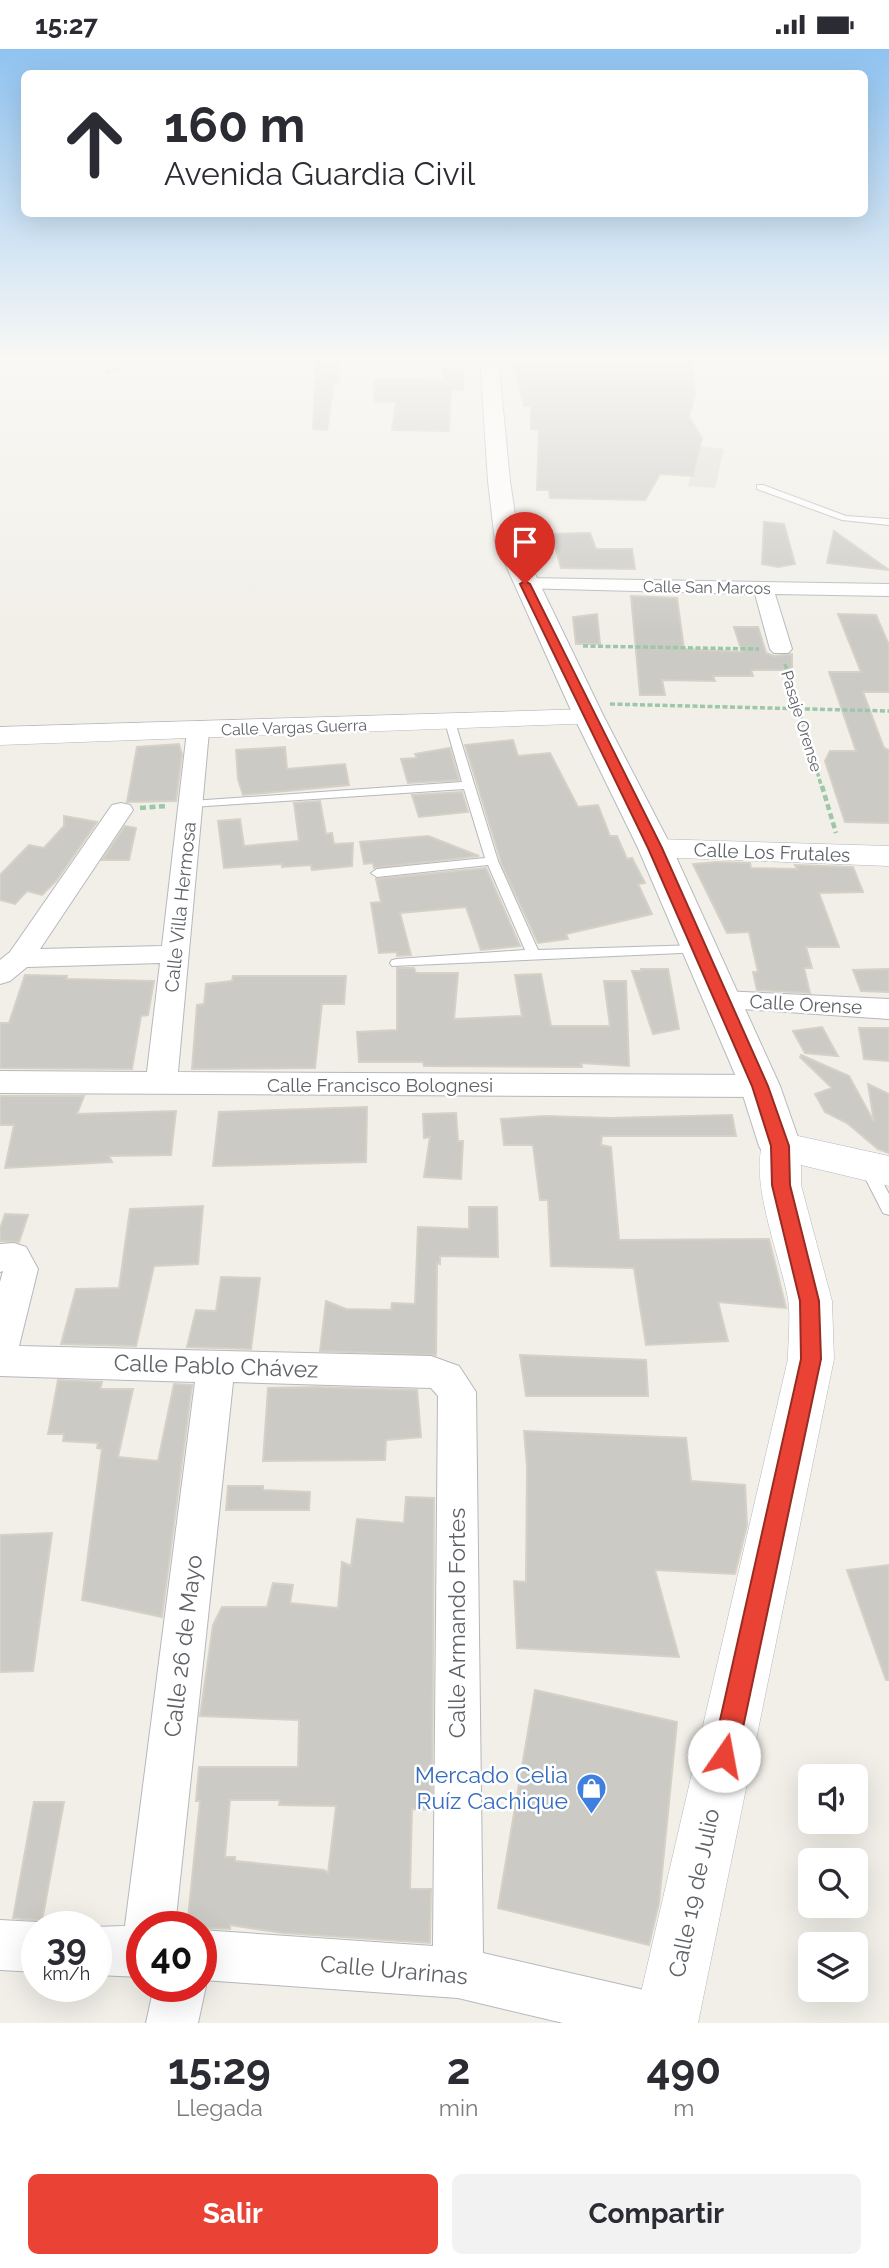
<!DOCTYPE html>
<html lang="es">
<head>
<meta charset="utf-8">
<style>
  body { margin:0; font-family:Raleway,sans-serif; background:#f2f2f3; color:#2b2b33; height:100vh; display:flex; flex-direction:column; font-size:26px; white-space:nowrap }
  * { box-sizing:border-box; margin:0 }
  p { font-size:23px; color:#7c7c81 }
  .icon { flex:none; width:38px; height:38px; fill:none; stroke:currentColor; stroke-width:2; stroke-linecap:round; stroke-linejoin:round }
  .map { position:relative; height:1974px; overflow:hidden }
  .details { display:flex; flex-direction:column; background:#fff; flex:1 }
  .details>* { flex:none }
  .top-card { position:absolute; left:21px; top:21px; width:847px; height:147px; border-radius:10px; box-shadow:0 7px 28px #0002; background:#fff; color:#2b2b33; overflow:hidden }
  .tools { position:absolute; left:798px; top:1715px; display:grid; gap:14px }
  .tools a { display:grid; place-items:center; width:70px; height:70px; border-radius:10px; background:#fff; box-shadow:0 7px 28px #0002; font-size:35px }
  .speed { position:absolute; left:21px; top:1862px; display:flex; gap:14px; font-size:35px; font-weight:700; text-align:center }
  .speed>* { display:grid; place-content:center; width:91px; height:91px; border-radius:50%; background:#fff; box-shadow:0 7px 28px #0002; line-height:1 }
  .speed small { font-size:18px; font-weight:400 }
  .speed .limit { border:10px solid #d22; background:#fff; color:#111 }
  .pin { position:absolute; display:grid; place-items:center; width:60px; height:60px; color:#fff; margin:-72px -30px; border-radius:50% 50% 50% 0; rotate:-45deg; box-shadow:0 0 7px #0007 }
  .pin .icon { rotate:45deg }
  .me { position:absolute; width:77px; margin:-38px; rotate:12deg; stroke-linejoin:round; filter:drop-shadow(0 0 5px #0008) }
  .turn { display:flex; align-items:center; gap:24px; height:147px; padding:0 28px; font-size:32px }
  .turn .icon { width:91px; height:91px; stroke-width:2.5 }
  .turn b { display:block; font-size:49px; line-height:60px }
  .eta { display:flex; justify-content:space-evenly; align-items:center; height:119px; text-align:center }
  .eta b { font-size:42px; font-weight:700; line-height:49px }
  .button { display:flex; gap:14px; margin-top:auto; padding:14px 28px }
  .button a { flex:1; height:80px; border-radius:10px; background:#ea4335; color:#fff; font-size:28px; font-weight:700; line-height:80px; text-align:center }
  .button a+a { background:#f2f2f3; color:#2b2b33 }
  .status { display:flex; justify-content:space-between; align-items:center; height:49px; padding:0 35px; background:#fff; direction:ltr }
  .status svg { height:19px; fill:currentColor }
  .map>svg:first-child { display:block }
  .education { fill:#e1ded6 }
  .building { fill:#cccac5; stroke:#d6d1c6; stroke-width:2; fill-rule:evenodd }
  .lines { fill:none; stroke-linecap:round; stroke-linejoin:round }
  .service-casing { stroke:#b5b8bc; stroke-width:2 }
  .minor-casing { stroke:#b5b8bc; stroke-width:2 }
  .tertiary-casing { stroke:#b5b8bc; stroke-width:1 }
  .secondary-casing { stroke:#b6babf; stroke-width:2 }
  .path-far2 { stroke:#9cc7a9; stroke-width:2.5; stroke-dasharray:3.5 2; stroke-linecap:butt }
  .path-far1 { stroke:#9cc7a9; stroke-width:3.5; stroke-dasharray:5 2.5; stroke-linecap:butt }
  .path { stroke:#9cc7a9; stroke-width:4.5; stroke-dasharray:6 3.5; stroke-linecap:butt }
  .service { fill:#fff; fill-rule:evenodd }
  .minor { fill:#fff; fill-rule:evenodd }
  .tertiary { fill:#fff; fill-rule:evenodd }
  .secondary { fill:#fff; fill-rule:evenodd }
  .route { fill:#ea4335; stroke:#982c22; stroke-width:2 }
  .labels { text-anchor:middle; stroke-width:5; stroke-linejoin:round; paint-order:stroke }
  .far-street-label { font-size:16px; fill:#5f6368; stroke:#fff }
  .street-label { font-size:19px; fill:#5f6368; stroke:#fff }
  .near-street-label { font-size:23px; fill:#5f6368; stroke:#fff }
  .near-shop-label { font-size:23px; fill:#366cbe; stroke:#fff; text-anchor:end }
</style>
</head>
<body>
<div class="status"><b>15:27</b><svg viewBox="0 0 49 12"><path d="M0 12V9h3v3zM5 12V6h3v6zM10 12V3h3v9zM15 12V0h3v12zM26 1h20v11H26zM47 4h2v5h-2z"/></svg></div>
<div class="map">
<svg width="889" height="1974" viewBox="0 0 889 1974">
  <rect width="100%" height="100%" fill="#f1efe8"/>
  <path class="education" d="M699,397l25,3 -9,39 -27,-2z"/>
  <path class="building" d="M555,308l136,2 4,36 -6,22 13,21 -9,38 -33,-2 -15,26 -95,-2 -1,-8h-12l2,-60 -8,-1v-23h-7l-11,-43 38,2z
    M316,311h23v22h-5l-7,48 -14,-1z
    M443,320h20v21h-12l-2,41 -57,-1 4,-28h-22l1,-23 69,1z
    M764,473l20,2 11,40 -17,3 -16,-3z
    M834,482l55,39 -62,-7z
    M590,484l6,16h36l3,20 -74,-1 -9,-34z
    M631,547l46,2 7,51 58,3 -8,-25h24l8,26 8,3 18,-2v16h-41l2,6h-40l2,5 -53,-1 3,15h-25z
    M597,565l3,30h-24l-3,-27z
    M838,565l38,1 13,30v47h-26l21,56 5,2v73l-44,-1 -20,-61 5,-10h26l-27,-79h32z
    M513,691l5,16 32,-3 28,54 20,-2 12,31h7l10,23 5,-1 13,25 -7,1 14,30 -86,20 2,5 -30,4 -36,-78 -37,-120z
    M179,695l3,10 -6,47 -49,1 10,-55z
    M285,698l2,22 58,-5 4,21 -106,10 -5,-16 -2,-29z
    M450,699l9,32 -51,3 -7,-24 16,-1 -2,-4z
    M462,743l6,20 -49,5 -7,-22z
    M320,752l6,33 6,-1 2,11 19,-1 -1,23 -40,4 -1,-5 -29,2v-3l-58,4 -6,-47 22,-2 4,27 55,-5 -5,-38z
    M64,767l33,6 -41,59 -14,14 -15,-4 -12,13 -15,-4v-25l29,-30 15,3 20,-22z
    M125,777l11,2 -7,32h-27z
    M428,787l51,20 -105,12 -1,-5 -9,1 -4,-22z
    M717,813l33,1 1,5 46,1 -2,-4 58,2 10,25 -44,1 20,54h-33l6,21h-8l6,25 -53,-3 -4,-18h5l-9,-40 -22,1 -34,-69z
    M486,819l34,78 -39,4 -15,-43 -66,6 11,42 -14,1v-4l-18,1 -8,-50 10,-1 -5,-23z
    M397,919h17l2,5h42l-4,46 68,-3 -7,-41 26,-1 10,52h59l-6,-45h22l3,85 -48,-3 1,4 -158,-1 -1,-4h-64l-2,-30 40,-2z
    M641,920h27l11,60 -26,5 -21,-63h9z
    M889,920v23l-28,-1 -8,-21z
    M25,926l42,1 -1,3 88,2 -6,34 -7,1 -9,53 -132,-1v-45h9z
    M233,927h113l-2,28h-22l-7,64 -123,1 5,-64 7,-1 2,-20 26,-3z
    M822,978l16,29 -33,-3 -12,-22z
    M859,979h30v33l-25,-2z
    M801,1006l48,21 25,46 -6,-38 21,10v59l-11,-4 -31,-26 -22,-11 -10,-18 17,-6 -32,-31z
    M0,1047h84l-7,18 99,-3 -5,44 -62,1 3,6 -107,6 9,-43h-14z
    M367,1058l-1,55 -153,4 6,-54z
    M456,1064l2,28h5l-2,38 -37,-2 6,-40 -6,1 -1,-24z
    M732,1066l4,21h-134l-1,9 10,2 8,93 150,-1 17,69 -68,-6 10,39 -82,4 -12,-77 -83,-2 -3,-66h-8l-7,-55h-29l-3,-26 44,-3 64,2z
    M203,1157l-5,58 -44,2 -18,80 -75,-2 15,-55 43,-1 11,-79z
    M469,1158h28l1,50 -58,-1v8l-3,-1 -1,92 -116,-4 6,-50 20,8 45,1 1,-7 23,1 3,-77 51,2z
    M5,1165l23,1 -9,27 -19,-1v-12z
    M221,1228l39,1 -9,71 -64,-2 9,-37 20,1z
    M520,1306l126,5 2,36h-122z
    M58,1331l44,2 -2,7h33l-15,68 40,4 16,-77 18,1 -30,232 -80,-17 20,-151 -5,-1 1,-5 -35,-2 1,-7h-16z
    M315,1338l102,3 4,47 -35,3 -1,20 -122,1 5,-73z
    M524,1382l162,7 5,43 54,4 2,40 -12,49 -80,-4 24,87 -162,-9 -3,-67 12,1 1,-115z
    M228,1437h35v4l47,2 -1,18h-83z
    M406,1448l28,1 -2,312 -20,-1 -2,80h21l-1,54 -147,-10 -53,-8v4l-43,-2 13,-126h-4l3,-34h99l1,-47 -99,-4 13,-91 9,-18h45l6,-24 20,2 -3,18 48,5 4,-46 9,4 6,-47 47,4zM230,1751h50l-1,5 57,1 -8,67 -4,-3 -89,-9v-4h-10z
    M52,1484l-19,138 -33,1v-137z
    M889,1516v115h-3l-39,-110z
    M535,1641l142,32 -18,181 -10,42 -151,-37z
    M34,1753h30l-22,119 -29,-3z"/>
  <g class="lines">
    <defs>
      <path id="service" d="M757,436h6l83,31 43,3v6l-47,-5 -85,-31z
        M450,670l5,3 43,139 40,89 160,-5 5,1 2,3 -2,3 -311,14 -2,-3 2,-3 5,-1 128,-9 -37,-85 -111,12 -6,-4 6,-4 108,-11 -21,-69 -272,18 -6,-3 6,-3 270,-19 -17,-60z
        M867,1111l5,2 17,32v21l-6,-2 -24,-47 3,-4z"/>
      <path id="minor" d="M525,529l364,6v12l-114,-2 17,55 -4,4h-14l-4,-4 -15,-55 -237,-6 -3,-4 3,-4z
        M198,675l8,2 3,5 -31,341 582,3 11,3 4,8 -4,8 -11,3 -760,-4v-22l147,1 13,-109 -133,4 -17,14 -10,3v-24l10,-8 102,-147 9,-2 9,2 3,5 -93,139 122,-3 25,-215 3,-5z
        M723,942l166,8v20l-176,-12 -4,-7 4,-7z
        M14,1194l12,4 12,22 -19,77 412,10 28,10 17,26 7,561 183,42 18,8 7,20h-128l-105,-25 -255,-18 3,6 -8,37h-52l8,-37h47v-56l232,16 5,-550 -7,-8 -198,-6 -58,545h-33v50l-46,-2v-48h-5l34,-1 70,-544 -195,-6v-94l3,-11 -3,1v-28z
        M0,1871l37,2 12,5h-12v45l-37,-2z"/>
      <path id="tertiary" d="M589,660l10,2 4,6 -4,6 -599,22v-18z
        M655,790l234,7v20l-234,-9 -11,-2 -5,-7 5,-7z
        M780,1083l109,24v30l-88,-21v20l31,116 2,58 -136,664h-64l154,-664c0,-19 3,-41 0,-60 -7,-41 -43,-127 -22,-163z"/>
      <path id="secondary" d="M480,308h18l12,124 9,60 85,176 68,131 108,238 21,60 -6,11 -15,4 -15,-4 -6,-11 -19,-60 -102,-238 -64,-131 -79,-176 -7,-60z"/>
    </defs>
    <use href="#service" class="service-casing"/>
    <use href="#minor" class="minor-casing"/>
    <use href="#tertiary" class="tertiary-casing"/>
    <use href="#secondary" class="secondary-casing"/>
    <path class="path-far2" d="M106,323l47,-15"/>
    <path class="path-far1" d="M583,597l176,3
      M785,615l37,124
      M610,655l279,7"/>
    <path class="path" d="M822,737l14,47
      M140,759l27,-2"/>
    <use href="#service" class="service"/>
    <use href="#minor" class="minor"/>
    <use href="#tertiary" class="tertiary"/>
    <use href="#secondary" class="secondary"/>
  </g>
  <linearGradient id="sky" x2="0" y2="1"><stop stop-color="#8fc3f1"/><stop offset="0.53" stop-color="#f9f8f5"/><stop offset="1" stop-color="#f9f8f5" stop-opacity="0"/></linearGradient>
  <rect width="889" height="584" fill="url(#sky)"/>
  <path class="route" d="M525,532l5,3 132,264 106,238 21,60 1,39 29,116 2,58 -84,397 -4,9 -9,4 -8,-4 -4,-9 89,-397 -1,-58 -28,-116 -1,-39 -19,-60 -104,-238 -128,-264z"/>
  <defs>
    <symbol id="shop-pin" viewBox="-11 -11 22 30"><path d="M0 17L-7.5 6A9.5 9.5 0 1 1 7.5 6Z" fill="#3f7fe0" stroke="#fff"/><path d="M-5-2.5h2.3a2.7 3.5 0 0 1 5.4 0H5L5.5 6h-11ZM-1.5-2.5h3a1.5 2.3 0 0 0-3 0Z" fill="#fff"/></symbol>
  </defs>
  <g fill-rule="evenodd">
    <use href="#shop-pin" x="574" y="1722" width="35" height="47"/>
  </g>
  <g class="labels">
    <g class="far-street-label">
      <text transform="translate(707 538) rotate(1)" y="6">Calle San Marcos</text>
      <text transform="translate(802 672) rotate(73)" y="6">Pasaje Orense</text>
      <text transform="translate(294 678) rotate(-2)" y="6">Calle Vargas Guerra</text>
    </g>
    <g class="street-label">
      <text transform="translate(772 803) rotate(2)" y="7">Calle Los Frutales</text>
      <text transform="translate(180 858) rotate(-84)" y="7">Calle Villa Hermosa</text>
      <text transform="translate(806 955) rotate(3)" y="7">Calle Orense</text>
      <text x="380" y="1043">Calle Francisco Bolognesi</text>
    </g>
    <g class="near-street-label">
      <text transform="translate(216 1317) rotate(2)" y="8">Calle Pablo Chávez</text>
      <text transform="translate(457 1574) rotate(-90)" y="8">Calle Armando Fortes</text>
      <text transform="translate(183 1597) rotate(-83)" y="8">Calle 26 de Mayo</text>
      <text transform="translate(694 1844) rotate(-78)" y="8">Calle 19 de Julio</text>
      <text transform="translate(394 1921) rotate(5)" y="8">Calle Urarinas</text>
    </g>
    <g class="near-shop-label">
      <text x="568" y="1734">Mercado Celia<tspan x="568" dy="26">Ruíz Cachique</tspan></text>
    </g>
  </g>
</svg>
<div class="tools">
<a><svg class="icon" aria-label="sound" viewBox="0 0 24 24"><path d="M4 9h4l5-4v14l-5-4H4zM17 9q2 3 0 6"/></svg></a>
<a><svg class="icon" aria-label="search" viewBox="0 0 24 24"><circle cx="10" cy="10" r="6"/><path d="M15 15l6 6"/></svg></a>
<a><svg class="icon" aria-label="layers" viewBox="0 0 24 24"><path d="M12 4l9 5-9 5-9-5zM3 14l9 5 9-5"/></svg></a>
</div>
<div class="speed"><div>39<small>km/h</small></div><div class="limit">40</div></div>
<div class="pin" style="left:525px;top:535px;background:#d93025"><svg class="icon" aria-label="arrive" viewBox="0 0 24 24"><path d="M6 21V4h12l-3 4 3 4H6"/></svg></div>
<svg class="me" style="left:724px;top:1707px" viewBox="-20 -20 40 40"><circle r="19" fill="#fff"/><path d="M0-13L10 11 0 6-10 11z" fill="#ea4335"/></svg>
<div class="top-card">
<div class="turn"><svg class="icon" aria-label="ahead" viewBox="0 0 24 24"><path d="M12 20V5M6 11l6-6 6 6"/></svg><div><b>160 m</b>Avenida Guardia Civil</div></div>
</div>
</div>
<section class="details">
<div class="eta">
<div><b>15:29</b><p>Llegada</p></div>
<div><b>2</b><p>min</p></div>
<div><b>490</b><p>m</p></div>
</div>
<div class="button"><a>Salir</a><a>Compartir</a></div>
</section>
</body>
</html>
